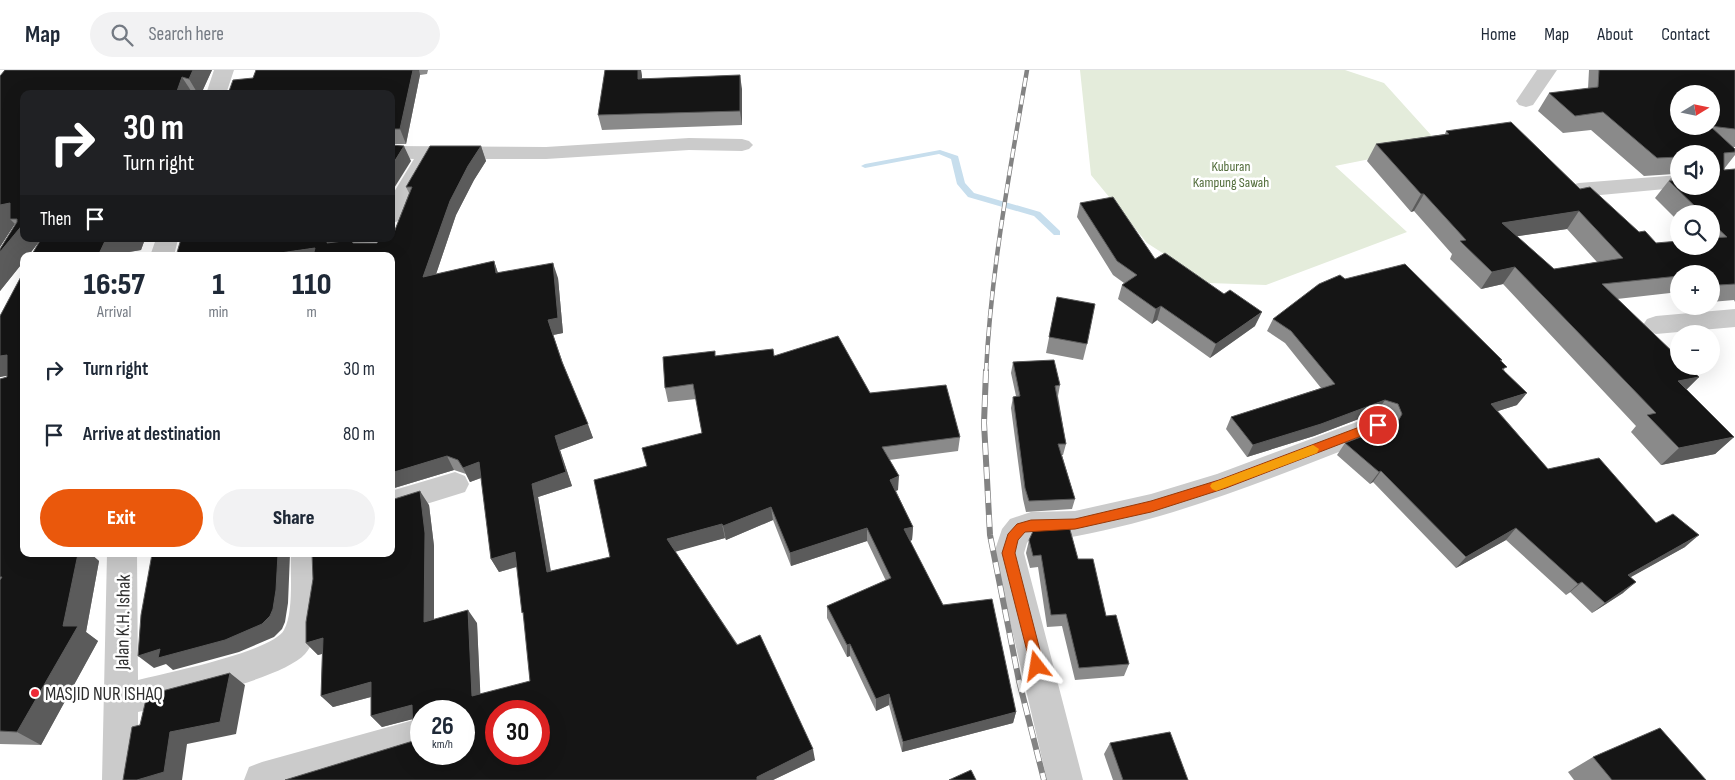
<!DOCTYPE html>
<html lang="en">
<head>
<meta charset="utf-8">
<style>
  body { margin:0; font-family:"Sofia Sans Condensed",sans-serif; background:#f2f2f3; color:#1f2937; height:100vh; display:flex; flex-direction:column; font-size:19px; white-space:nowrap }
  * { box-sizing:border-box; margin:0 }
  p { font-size:16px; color:#747a83 }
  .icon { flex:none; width:28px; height:28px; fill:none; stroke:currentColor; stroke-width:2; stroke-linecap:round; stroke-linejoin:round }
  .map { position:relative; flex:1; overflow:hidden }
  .details { position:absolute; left:20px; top:182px; width:375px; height:305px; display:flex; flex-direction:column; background:#fff; border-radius:10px; box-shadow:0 5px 20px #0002 }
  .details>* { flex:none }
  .banner { position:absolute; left:20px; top:20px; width:375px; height:152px; border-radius:10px; box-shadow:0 5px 20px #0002; background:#202124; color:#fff; overflow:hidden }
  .needle { width:32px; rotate:80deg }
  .fabs { position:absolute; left:1670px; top:15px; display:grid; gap:10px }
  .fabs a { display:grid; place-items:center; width:50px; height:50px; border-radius:50%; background:#fff; box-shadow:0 5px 20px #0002; font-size:25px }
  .speed { position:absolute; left:410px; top:630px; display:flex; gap:10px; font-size:25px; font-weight:700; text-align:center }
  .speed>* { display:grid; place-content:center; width:65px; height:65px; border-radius:50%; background:#fff; box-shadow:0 5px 20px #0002; line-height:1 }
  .speed small { font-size:12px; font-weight:400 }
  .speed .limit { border:8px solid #d22; background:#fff; color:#111 }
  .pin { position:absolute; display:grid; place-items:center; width:42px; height:42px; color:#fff; margin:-21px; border:2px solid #fff; border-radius:50%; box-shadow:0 1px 5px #0007 }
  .me { position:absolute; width:55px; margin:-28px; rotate:346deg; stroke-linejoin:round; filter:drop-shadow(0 0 4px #0008) }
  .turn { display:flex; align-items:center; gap:18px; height:105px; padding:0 20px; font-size:22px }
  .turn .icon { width:65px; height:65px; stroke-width:2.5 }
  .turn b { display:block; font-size:35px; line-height:42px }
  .then { display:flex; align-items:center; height:48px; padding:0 20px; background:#0003; gap:10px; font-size:19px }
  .eta { display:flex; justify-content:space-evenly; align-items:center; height:85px; text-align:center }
  .eta b { font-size:30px; font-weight:800; line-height:35px }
  .action { display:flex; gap:10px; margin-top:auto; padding:10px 20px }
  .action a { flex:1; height:58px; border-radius:30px; background:#ea580c; color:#fff; font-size:20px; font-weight:800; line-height:58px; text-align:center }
  .action a+a { background:#f2f2f3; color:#1f2937 }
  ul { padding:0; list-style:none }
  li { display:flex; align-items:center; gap:15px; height:65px; padding:0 20px }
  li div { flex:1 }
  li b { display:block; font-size:19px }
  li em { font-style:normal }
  header { display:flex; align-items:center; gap:30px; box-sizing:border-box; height:70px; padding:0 25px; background:#fff; border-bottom:1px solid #e0e1e3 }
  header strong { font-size:24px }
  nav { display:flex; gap:28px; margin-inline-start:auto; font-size:18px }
  .search { width:350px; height:45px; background:#f2f2f3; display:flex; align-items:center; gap:12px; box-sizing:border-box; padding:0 18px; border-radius:28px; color:#747a83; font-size:19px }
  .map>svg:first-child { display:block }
  .green { fill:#e4ecdb }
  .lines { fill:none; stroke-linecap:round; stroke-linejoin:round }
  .stream { fill:#c7deed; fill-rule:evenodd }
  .minor { fill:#cbcbcb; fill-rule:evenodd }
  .rail-far1-casing { stroke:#838383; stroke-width:4.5 }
  .rail-casing { stroke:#838383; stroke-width:6 }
  .rail-far1 { stroke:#fff; stroke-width:3; stroke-dasharray:9; stroke-linecap:butt }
  .rail { stroke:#fff; stroke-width:4.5; stroke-dasharray:12; stroke-linecap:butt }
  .wall { fill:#8a8a8a; fill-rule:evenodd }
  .shaded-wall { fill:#5b5b5b }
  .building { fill:#151515; stroke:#5b5b5b; fill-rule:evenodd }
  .route { fill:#ea580c; stroke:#983908 }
  .slow { fill:#f59e0b }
  .poi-dot { fill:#ed2936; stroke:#fff; stroke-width:2 }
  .labels { text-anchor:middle; stroke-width:5; stroke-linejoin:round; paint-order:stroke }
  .far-park-label { font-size:14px; fill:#516c3a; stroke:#fff }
  .near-street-label { font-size:19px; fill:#2e2e2e; stroke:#fff }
  .near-poi-label { font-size:19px; fill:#2e2e2e; stroke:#fff; text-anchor:start }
</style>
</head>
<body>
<header>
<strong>Map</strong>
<div class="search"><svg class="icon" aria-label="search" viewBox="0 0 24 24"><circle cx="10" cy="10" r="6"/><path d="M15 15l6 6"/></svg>Search here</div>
<nav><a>Home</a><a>Map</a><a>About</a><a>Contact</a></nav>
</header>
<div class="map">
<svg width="1735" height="710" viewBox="0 0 1735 710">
  <rect width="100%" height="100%" fill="#fff"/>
  <path class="green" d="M1080,0h265l39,13 56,62 -105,21 72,66 -141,53 -57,-2 -62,-40 -56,-68z"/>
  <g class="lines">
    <path class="stream" d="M940,80l18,6 7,27 9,10 66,19 20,19v4h-6l-20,-19 -66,-19 -11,-13 -6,-25 -12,-5 -74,14 -4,-2 4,-2z"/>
    <path class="minor" d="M214,0h20l-8,24h-20z
      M1537,0h20l-24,35 -7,2 -7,-2 -3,-4z
      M689,68l53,1 7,2 4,4 -4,4 -7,2 -53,-1 -143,9h-110l-37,62 -8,2v-26l23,-38 -23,-1v-12l155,1z
      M1679,105v11l8,1 -108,10 -8,-2 -3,-5 3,-5 8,-2z
      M156,169h22l-4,17h-24z
      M1735,239v18l-79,7 -9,-3 -4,-6 4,-6 9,-3z
      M1378,344l10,3 4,8 -4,8c-102,39 -204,83 -311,103 -15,3 -31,1 -46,2l-4,5 -3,10 59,227h-36l-53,-227 8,-24 8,-10 21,-7 44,-1 76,-17 66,-20z
      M455,402l10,4 4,8 -4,8 -74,23v-24z
      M107,484h30l1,126c27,-7 134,-28 146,-50 10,-18 6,-56 7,-76h30c1,28 5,77 -16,100 -23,25 -131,49 -167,58v68h-36z
      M421,648v34l-97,28h-80l5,-13 13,-5z"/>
    <defs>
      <path id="rail-far1" d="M986,302c5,-102 24,-202 41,-302"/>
      <path id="rail" d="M986,301l-2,52 6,112 29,146 25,99"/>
    </defs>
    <use href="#rail-far1" class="rail-far1-casing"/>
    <use href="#rail" class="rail-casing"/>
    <use href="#rail-far1" class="rail-far1"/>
    <use href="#rail" class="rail"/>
  </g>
  <path class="wall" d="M5,0h207l-11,24h-177v145h121l-4,11 -18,3 -2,3h-90l8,-14 -11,14h-4v5l-24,30v-42l15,-24 -1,-1 -14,23v-171z
    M256,0h172l-1,4 -7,1 -14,69h-15v-50l-138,-16z
    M605,0h36l1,8 100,11v36l-140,5 -4,-15z
    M1589,0h146v77h-2l2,2v6l-11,14v1l11,-1v133l-1,-2 -23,2v-28h-32v18l-62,7 82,78 -13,13 48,47 -19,17 -54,11 -30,-33 5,-6 -133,-142 -22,5 -31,-30 2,-5 -38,-43 -3,1 -44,-51 9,-17 69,-10 1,-3 134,58 59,43 17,11 55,3v-32h-32v8l-24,-24 19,-24 -30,2 -53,-46 -28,3 -25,-22 11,-18 39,-4zM1679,84h32v32h-32zM1567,159l30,33 -43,7 -37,-33z
    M481,76l5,15 -12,19 -18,35 -20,59 58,-13 4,12 60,5 5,55 -10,2 11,31 29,72 -33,12 12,36 -34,11 13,74 59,-14 37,-91 55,-33 -6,-34 -28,3 -3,-14 51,-32h58l96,37 90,44 -2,14 -69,9 9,30 -2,1 17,36 -1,13 -2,1 33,64 73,107 -3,11 -111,29 -13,-47 -13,6 -26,-55 -3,1 -20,-39v-12l59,-25 -19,-40 -76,25 -18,-46 -47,20 -1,-2 -50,13 140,209 -42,20h-488l128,-39 -1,-22 -30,8 -11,-11v-19l-38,10 -12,-11 1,-42 -4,1 -12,-12 7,-64 116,-74 5,41v74l43,3 3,71 50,-13 -6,-64 -7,-50 -18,5 -8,-13 -10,-81 -11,4 -4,-8 -12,-4 -63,19v-233l-54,-14 40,1 16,-8 16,-42 -3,-6z
    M1080,133l75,56 100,67 -45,32 -53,-38 -5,4 -34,-25 4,-14 2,-2 -11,-8 -36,-58z
    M24,201v283h67l8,7 -13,71 12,9 -57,104 -41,-1v-365l7,-2v-2l-7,2v-61z
    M1345,209l157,81 -1,1 16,44 -19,6 50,58 108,54 29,24 -55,30 -7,16 -31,20 -22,-21 -4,3 -60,-55 -50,28 -83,-86 -3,2 -33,-29 8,-12 48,-19 -3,-8 -13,-4 -63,24 -67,21 -21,-28 5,-12 90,-29 -36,-45 -18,-12 6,-12z
    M1057,227l30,47 -4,16 -37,-7z
    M1013,292l47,23 -2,11 8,48 -3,11h-1l13,44 -3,10 -46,3 -3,-13 -12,-91 2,-11 3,-1 -5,-23z
    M1029,470l49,19 51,105 -5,12 -49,4 -13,-54 -15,1 -9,-60 -8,1 -4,-15z
    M1110,673l78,37h-75l-9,-26z
    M1593,687l113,23h-132l-6,-8z"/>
  <path class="shaded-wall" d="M193,0h19l-11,24h-3l-9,-15z
    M413,0h6l1,5 -14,69 -6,-15z
    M638,0h3l1,6 -1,17 -3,-14z
    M740,5l2,14v36l-2,-14z
    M182,7l11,17h-17z
    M404,76l7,15 -20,32v-26z
    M481,76l5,15 -12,19 -18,35 -26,77 -7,-15 27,-76 18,-35z
    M1421,124h3l-10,17 -3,1z
    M10,133l7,16h-7l5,5 -15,23v-42z
    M1579,141l-12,18 -76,11 11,-17z
    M24,153v16h17l-13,17h-4v5l-24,30v-39z
    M106,169h39l-4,11 -18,3 -2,3h-23z
    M328,169h10l-2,17 -9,-13z
    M315,178l5,8h-61z
    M494,191l5,15 -3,-3z
    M553,193l5,15 5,55 -10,2 -5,-15z
    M1515,197l-12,17 -22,5 11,-17z
    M1161,236l-4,14 -5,4 4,-15z
    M1262,242l-7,14 -45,32 6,-14z
    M7,285l17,18 -24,4v-21z
    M1699,307l-17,17 -4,-13z
    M1527,323l-10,12 -35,11 9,-12z
    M1385,330l-8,12 -63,24 -67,21 6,-12z
    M588,354l5,14 -33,12 12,36 -34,11 15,88 -6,-13 -15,-88 23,-48z
    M1734,367l-19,17 -54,11 18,-17z
    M447,386l7,14 -63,19v-16z
    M479,392l7,14 -16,6 -7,-14z
    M1381,401l-8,11 -3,2 9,-12z
    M899,406l-1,14 -9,3 1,-13z
    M420,421l9,14 5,41v88l-10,-12z
    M771,437l2,13 -47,20 -3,-14z
    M722,454l3,14 -54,15 -4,-14z
    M913,457l-1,13 -8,3v-14z
    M867,458v13l-76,25 -1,-13z
    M1516,458l-10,12 -50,28 10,-11z
    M1699,465l-14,12 -70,39 13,-11z
    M515,482l7,13 -23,7 -8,-13z
    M71,484h20l8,7 -13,71 12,9 -57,104 -24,-13 46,-106z
    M278,484h12l-2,49 -3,19 -3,7 -8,8 -35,15 -66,18 -7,-6 -12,4 -16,-12z
    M1582,512l-12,10 -4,3 12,-11z
    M1636,512l-13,11 -31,20 13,-10z
    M468,540l9,13 4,84 -9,-11z
    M323,568l12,12 -17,5 -12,-12z
    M850,574v12l-3,1v-12z
    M230,603l15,12 -9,49 -49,10 -5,36h-45l33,-48z
    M371,612l11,12 -49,13 -12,-11z
    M889,624v11l-13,6v-12z
    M412,635l9,12 -39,10 -11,-11z
    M1016,642l-3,11 -111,29 1,-10z
    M813,679l2,11 -42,20h-16v-3z"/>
  <path class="building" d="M5,0h188l-4,9 -7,-2 -6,17h-152v129l-24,29v-3l17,-27v-3h-7v-16l-10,2v-129z
    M256,0h157l-13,59h-9v-35h-163l5,-14 20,-2z
    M605,0h33v9l102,-4v36l-142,4z
    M1599,0h136v59l-25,-3 25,23v3l-11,1v17l11,-1v115l-16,1 -8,-8v-3l-3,-1 -29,1v2l-77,8 77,74v8h8l12,11 -21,4 56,56 -55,11 -32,-33 9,-2 -141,-146 -23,5 -32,-31 6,-1 -42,-46h-3l-45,-50 73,-10 -3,-3 65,-9 69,67 10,-2 49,45 6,-1 11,12 23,-2v5h32v-8l16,-1 -16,-15v-8h-8l-34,-33 10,-1v6h32v-32h-32v3l-22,1 -54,-46 -28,4 -26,-23 49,-6zM1679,24h32v32h-32zM1579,141l44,47 -69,11 -52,-46z
    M391,75l13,1 -13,21z
    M430,76h51l-13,20 -18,35 -27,76 71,-16 2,12 57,-10 5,55 -10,2 14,42 26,62 -33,12 11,36 -34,12 15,88 63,-15 -16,-77 53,-14 -5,-18 60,-15 -9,-49 -28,4 -2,-31 52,-6v5l58,-7 1,7 64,-20 32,57 76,-8 14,52 -78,10 17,29 -9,4 23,47 -9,2 39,76 49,-6 24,113 -113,30 -14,-48 -13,5 -26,-55 -3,1 -20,-39 64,-28 -24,-50 -77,25 -19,-46 -48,19 -1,-2 -55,15 70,106 23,-10 53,114 -56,28v3h-472l128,-39 -1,-36 -41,11v-34l-50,14 2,-58 -17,5v-21l7,-43 -1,-25h79v-54l29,-9 5,42 -1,89 44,-12 4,86 58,-15 -7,-69 -1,1 -7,-61 -24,7 -12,-97 -16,6 -5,-8 -11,-4 -56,17v-217h-78l2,-8 -56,8h-83l5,-17h147l-1,4 24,-3 2,3h24l3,-4h11v-4h2l19,-48h-6zM421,641h43v43h-43zM496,641h43v43h-43z
    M1679,103v4l-4,-3z
    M1113,127l42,62 10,-6 59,41 6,-4 32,22 -46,32 -55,-38 -5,3 -34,-24 15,-10 -20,-14 -37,-58z
    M41,169h65l-8,17h-67z
    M1405,194l97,96h-2l7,7 -5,2 25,24 -36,11 57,65 51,-11 57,65 17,-9 26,21 -71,40 8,7 -31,21 -23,-21 -4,2 -62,-56 -50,29 -85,-86 -2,1 -34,-29 52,-20 5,-9 -4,-10 -13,-4 -64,24 -68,21 -22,-28 104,-33 -44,-53 -18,-12 46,-35 21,-9 5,4z
    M24,201v283h54l-15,72h15l-61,106 -17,-1v-151l2,-3h-2v-198l7,-2v-22l-7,1v-40z
    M1057,227l38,7 -8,40 -38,-7z
    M1054,290l6,25 -5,1 11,58h-8l17,55 -46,2 -4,-13 -12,-91 7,-1 -7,-34z
    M1069,456l9,33h15l13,57 10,-1 13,49 -50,4 -13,-54 -15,1 -10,-60 -8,1 -4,-16 6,-13z
    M152,484h126l-2,36 -3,19 -3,7 -8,8 -37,16 -67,18 2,-9 -22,7 3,-41z
    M230,603l-10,49 -50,10 -6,40 -27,8h-14l9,-53 8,-2 7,-30z
    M1660,658l46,52h-94l-19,-23z
    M1170,662l18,48h-65l-13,-37z
    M971,700l5,10h-27z"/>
  <path class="route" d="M1378,350l6,5 -2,3 -156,60 -75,24 -76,17 -50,3 -7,8 -3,13 29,113 -2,5 -5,2 -5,-2 -30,-118 6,-19 9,-10 14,-4 44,-1 76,-18 68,-21z"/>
  <path class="slow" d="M1313,375l6,4 -2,4 -101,38 -4,-2 -2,-3 2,-3z"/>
  <circle class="poi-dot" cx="35" cy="623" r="5"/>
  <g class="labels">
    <g class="far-park-label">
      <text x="1231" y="101">Kuburan<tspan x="1231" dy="16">Kampung Sawah</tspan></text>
    </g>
    <g class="near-street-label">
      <text transform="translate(122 552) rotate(-89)" y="7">Jalan K.H. Ishak</text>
    </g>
    <g class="near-poi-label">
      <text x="45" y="630">MASJID NUR ISHAQ</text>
    </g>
  </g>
</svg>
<div class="fabs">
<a><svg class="needle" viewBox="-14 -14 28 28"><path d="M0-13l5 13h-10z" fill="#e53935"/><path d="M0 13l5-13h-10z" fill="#747a83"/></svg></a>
<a><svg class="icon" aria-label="sound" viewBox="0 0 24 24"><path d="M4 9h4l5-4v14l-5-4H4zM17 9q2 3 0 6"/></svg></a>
<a><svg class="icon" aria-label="search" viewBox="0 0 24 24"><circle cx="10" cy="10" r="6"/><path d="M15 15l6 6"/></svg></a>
<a>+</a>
<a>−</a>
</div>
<div class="speed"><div>26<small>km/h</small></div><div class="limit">30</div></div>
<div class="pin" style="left:1378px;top:355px;background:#d93025"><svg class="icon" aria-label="arrive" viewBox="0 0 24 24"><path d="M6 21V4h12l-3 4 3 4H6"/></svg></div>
<svg class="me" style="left:1037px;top:596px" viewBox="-20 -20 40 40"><path d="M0-17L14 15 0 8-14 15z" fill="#ea580c" stroke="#fff" stroke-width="4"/></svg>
<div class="banner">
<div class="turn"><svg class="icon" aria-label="right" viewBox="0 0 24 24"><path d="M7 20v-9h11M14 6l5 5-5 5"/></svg><div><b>30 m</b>Turn right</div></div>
<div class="then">Then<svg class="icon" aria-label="arrive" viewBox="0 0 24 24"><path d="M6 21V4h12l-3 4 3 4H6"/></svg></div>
</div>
<section class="details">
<div class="eta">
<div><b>16:57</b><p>Arrival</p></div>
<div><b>1</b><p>min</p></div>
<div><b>110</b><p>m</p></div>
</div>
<ul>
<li><svg class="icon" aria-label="right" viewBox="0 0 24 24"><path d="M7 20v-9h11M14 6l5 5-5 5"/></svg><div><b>Turn right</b></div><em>30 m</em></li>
<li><svg class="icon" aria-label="arrive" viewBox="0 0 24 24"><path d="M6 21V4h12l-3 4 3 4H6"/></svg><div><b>Arrive at destination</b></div><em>80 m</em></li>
</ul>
<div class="action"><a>Exit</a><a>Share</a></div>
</section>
</div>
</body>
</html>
